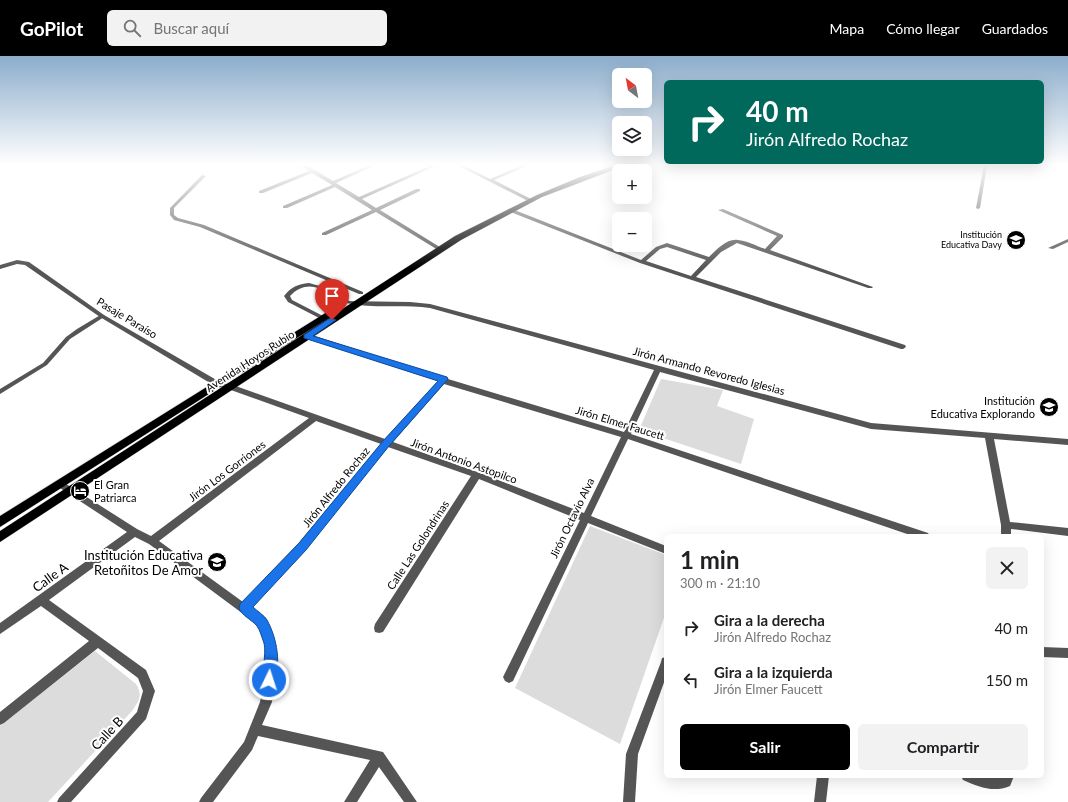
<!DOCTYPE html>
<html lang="es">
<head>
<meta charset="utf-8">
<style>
  body { margin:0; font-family:Lato,sans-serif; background:#f2f2f2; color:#202124; height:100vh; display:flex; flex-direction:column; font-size:15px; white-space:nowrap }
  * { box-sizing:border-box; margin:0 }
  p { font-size:13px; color:#757577 }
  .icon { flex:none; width:22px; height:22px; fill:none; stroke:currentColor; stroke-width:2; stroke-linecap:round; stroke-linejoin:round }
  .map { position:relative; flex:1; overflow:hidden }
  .drawer { position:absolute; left:664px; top:478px; width:380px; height:244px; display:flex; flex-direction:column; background:#fff; border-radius:6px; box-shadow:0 4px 16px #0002 }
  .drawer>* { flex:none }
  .banner { position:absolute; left:664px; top:24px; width:380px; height:84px; border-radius:6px; box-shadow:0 4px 16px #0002; background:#00695c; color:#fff; overflow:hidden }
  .needle { width:26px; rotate:328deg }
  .controls { position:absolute; left:612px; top:12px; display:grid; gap:8px }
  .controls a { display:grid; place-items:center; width:40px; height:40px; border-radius:6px; background:#fff; box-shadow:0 4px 16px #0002; font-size:20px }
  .pin { position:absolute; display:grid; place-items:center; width:34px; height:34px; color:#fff; margin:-41px -17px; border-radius:50% 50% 50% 0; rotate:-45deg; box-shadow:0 0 4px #0007 }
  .pin .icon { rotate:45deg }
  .me { position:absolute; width:44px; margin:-22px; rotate:4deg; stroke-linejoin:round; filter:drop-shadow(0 0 3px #0008) }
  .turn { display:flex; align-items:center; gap:14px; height:84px; padding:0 16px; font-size:18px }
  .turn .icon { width:52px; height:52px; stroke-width:2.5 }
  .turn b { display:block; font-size:28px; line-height:34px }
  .round { display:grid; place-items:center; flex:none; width:42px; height:42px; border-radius:6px; background:#f2f2f2 }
  .headline { display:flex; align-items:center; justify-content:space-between; height:68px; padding:0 16px }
  h1 { font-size:24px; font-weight:700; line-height:30px }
  .primary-button { display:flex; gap:8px; margin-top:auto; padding:8px 16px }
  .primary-button a { flex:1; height:46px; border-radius:6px; background:#000; color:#fff; font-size:16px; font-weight:700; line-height:46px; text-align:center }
  .primary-button a+a { background:#f2f2f2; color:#202124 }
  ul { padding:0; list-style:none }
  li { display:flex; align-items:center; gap:12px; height:52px; padding:0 16px }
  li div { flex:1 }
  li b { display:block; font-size:15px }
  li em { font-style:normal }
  header { display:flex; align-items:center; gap:24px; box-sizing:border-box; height:56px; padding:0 20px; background:#000; color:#fff }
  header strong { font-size:19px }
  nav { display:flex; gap:22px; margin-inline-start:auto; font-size:14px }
  .search { width:280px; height:36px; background:#f2f2f2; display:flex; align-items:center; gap:10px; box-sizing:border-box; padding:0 14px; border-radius:6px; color:#757577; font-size:15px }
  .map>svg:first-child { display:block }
  .green { fill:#dcdcdc }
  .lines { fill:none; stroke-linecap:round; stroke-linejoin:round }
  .primary-casing { stroke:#dbdbdb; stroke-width:1 }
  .lane { fill:#555; fill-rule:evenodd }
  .street { fill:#555; fill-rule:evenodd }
  .primary { fill:#000; fill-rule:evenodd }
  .route { fill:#1a73e8; stroke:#114b97 }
  .labels { text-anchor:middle; stroke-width:4; stroke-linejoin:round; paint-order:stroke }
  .far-poi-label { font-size:9px; fill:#000; stroke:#fff; text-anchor:end }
  .street-label { font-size:11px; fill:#000; stroke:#fff }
  .poi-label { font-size:11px; fill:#000; stroke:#fff; text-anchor:end }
  .near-poi-label { font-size:13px; fill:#000; stroke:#fff; text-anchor:end }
  .near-street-label { font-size:13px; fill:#000; stroke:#fff }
</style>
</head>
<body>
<header>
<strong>GoPilot</strong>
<div class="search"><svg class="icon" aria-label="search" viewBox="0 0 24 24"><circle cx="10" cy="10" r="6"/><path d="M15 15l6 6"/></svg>Buscar aquí</div>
<nav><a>Mapa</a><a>Cómo llegar</a><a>Guardados</a></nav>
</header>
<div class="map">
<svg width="1068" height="746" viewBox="0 0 1068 746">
  <rect width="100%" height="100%" fill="#fff"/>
  <path class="green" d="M661,323l62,11 -6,16 37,13 -13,45 -102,-34z
    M590,470l76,29v57l-46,132 -105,-56z
    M95,595l41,33c7,11 3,17 -4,27l-84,91h-48v-76z"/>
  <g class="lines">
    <defs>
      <path id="primary" d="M619,108h10l-87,33 -81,43 -461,302v-11l455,-295 82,-41 43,-18z
        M327,256l3,1 1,2 -1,2 -330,210v-11z"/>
    </defs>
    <use href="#primary" class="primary-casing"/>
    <path class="lane" d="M984,109l3,1 -7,42 -2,1 -2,-1z
      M202,119l4,1 -32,32v7l4,3 26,7 159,67v2h-4l-159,-67 -26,-7 -4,-5v-7z
      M1068,183v3l-15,7 -5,-1z
      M309,227l18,5 24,14 -1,1h-4c-19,-11 -37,-27 -56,-7l2,4 33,17v2l-2,1 -35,-18 -4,-6c7,-9 14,-12 25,-13z
      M102,258l3,2 -1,1 -34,22 -23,26 -47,29v-5l43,-26 23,-26 11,-8z"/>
    <path class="street" d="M299,108h6l28,17 39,-17h6l-42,19 23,14 75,-33h6l-78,35 14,9 40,-19h4v2l-40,19 63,39 -5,1 -62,-38 -50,23h-4v-2l50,-23 -37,-23 -48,21h-4v-2l49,-21 -20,-12 -49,20h-4v-2l50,-20z
      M455,108h6l29,15 35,-15h7l-38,16 39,20 -5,1z
      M508,153h4l129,51 15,-13 11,-4 42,14c7,-7 18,-19 29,-17 9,1 19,6 27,9l12,-13 -59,-26 5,-1 60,26v2l-13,13 103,37 -1,1h-4l-131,-45 -16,9 -25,25 209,68 1,2 -3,2h-2l-261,-86 -132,-52zM667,191l39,13 -15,16 -45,-15 14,-12z
      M17,204l12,2 75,53 116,67 13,3 152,54 53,-58 -133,-43 -1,-2 1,-2h4l132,43h6l1,2 176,53 30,-62 -224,-62c-28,-4 -57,1 -84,-5v-2l64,1 20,2 441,119 197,16v6l-74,-6 16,83 58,6v8l-57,-7v7h-10v-11l-16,-87 -114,-9 -211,-57 -29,62 297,99 2,3h-17l-285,-97 -37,77 75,30v8l-78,-31 -75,158 -4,2 -4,-2 -2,-4 2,-4 75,-153 -101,-41 -96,153 -4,1 -4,-1 -1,-4 1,-4 96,-148 -83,-29 -83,102 -54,58 15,11 9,27 1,24 -4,33 -10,23 121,27 34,50h-13l-25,-35 -22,35h-13l26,-42 -112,-24 -6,14 -39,52h-14l2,-4 43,-56 16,-40 6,-33 -1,-24 -7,-20 -109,-81 -14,-7 -86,63 97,70 9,21 -9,28 -75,83h-14l2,-4 78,-86 6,-21 -5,-13 -40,-30 -94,75 -4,2v-13l89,-71 -48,-35 -41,28v-11l127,-91 -70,-46 -1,-2 1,-2 3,-1 3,1 74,47 14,7 158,-118 -81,-29 -13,-3 -115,-69 -75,-52 -8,-1 -17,5v-4zM444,328l177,53 -37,76 -104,-40 -87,-31zM316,365l65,23 -82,99 -56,59 -84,-61z
      M1042,591l26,1v10l-26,-1z
      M666,601v20l-28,77 -3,48h-12l3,-48 35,-92 1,-4z
      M817,720h12l-3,26h-12z
      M961,720h23l12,2 6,-2h12l-4,10c-17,7 -31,1 -47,-6z"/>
    <use href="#primary" class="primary"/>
  </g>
  <linearGradient id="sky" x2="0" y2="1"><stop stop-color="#8cadcc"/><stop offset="0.51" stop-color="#fff"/><stop offset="1" stop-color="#fff" stop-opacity="0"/></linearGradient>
  <rect width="1068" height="213" fill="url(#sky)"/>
  <path class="route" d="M330,262h2l4,2 -23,16 134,41 1,2 -59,67 -83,104 -53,57c4,4 11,8 14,13 10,18 15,45 6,65l-4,1 -4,-1c-5,-10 2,-30 -1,-42 -2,-5 -4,-13 -7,-17 -6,-7 -15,-10 -18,-18l1,-4 59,-61 84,-102 55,-60 -134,-43v-3z"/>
  <defs>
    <symbol id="school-disc" viewBox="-11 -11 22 22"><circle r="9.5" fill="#000" stroke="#fff"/><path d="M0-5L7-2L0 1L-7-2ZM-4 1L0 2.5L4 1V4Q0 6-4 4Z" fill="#fff"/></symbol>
    <symbol id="hotel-disc" viewBox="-11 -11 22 22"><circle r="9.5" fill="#000" stroke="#fff"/><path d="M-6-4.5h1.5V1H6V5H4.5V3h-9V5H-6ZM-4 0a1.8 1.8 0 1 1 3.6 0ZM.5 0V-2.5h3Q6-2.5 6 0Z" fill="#fff"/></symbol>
  </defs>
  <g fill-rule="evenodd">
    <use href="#school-disc" x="1005" y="173" width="22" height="22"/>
    <use href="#school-disc" x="1038" y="340" width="22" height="22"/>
    <use href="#hotel-disc" x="69" y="424" width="22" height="22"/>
    <use href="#school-disc" x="206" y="495" width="22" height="22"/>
  </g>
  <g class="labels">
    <g class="far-poi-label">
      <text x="1002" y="182">Institución<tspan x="1002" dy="10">Educativa Davy</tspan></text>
    </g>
    <g class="street-label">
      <text transform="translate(127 262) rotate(31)" y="4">Pasaje Paraíso</text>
      <text transform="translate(250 305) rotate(-33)" y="4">Avenida Hoyos Rubio</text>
      <text transform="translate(709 315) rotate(15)" y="4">Jirón Armando Revoredo Iglesias</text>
      <text transform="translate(620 367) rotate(17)" y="4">Jirón Elmer Faucett</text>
      <text transform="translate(464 405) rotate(20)" y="4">Jirón Antonio Astopilco</text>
      <text transform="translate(227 415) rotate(-37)" y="4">Jirón Los Gorriones</text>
      <text transform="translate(336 431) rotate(-51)" y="4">Jirón Alfredo Rochaz</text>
      <text transform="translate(572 462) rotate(-64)" y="4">Jirón Octavio Alva</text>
      <text transform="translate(418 489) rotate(-57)" y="4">Calle Las Golondrinas</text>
    </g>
    <g class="poi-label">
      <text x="1035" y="349">Institución<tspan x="1035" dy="13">Educativa Explorando</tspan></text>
      <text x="94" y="433" text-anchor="start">El Gran<tspan x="94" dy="13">Patriarca</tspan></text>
    </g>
    <g class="near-poi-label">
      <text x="203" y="504">Institución Educativa<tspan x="203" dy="15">Retoñitos De Amor</tspan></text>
    </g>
    <g class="near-street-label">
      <text transform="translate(50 521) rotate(-36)" y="5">Calle A</text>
      <text transform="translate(107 677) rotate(-47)" y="5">Calle B</text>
    </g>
  </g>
</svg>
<div class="controls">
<a><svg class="needle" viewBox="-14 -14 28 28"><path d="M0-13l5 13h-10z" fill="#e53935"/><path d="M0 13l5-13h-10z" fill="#757577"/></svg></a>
<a><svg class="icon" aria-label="layers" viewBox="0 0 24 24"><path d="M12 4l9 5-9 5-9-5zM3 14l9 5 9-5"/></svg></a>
<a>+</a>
<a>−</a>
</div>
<div class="pin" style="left:332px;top:264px;background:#d93025"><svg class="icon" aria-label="arrive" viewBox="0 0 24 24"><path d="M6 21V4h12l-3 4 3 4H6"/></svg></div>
<svg class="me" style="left:269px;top:624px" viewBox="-20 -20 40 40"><circle r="17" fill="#1a73e8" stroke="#fff" stroke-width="3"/><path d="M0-11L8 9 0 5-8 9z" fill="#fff"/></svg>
<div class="banner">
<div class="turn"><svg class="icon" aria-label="right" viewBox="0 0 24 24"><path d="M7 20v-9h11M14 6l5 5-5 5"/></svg><div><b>40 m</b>Jirón Alfredo Rochaz</div></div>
</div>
<section class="drawer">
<div class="headline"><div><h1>1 min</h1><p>300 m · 21:10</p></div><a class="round"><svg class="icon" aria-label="close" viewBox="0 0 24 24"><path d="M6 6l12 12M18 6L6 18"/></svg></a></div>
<ul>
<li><svg class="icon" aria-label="right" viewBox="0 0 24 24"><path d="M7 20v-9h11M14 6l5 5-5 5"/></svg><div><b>Gira a la derecha</b><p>Jirón Alfredo Rochaz</p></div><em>40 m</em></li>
<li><svg class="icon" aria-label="left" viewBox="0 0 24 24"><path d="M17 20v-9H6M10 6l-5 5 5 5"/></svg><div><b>Gira a la izquierda</b><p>Jirón Elmer Faucett</p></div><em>150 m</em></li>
</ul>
<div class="primary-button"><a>Salir</a><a>Compartir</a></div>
</section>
</div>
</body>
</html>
